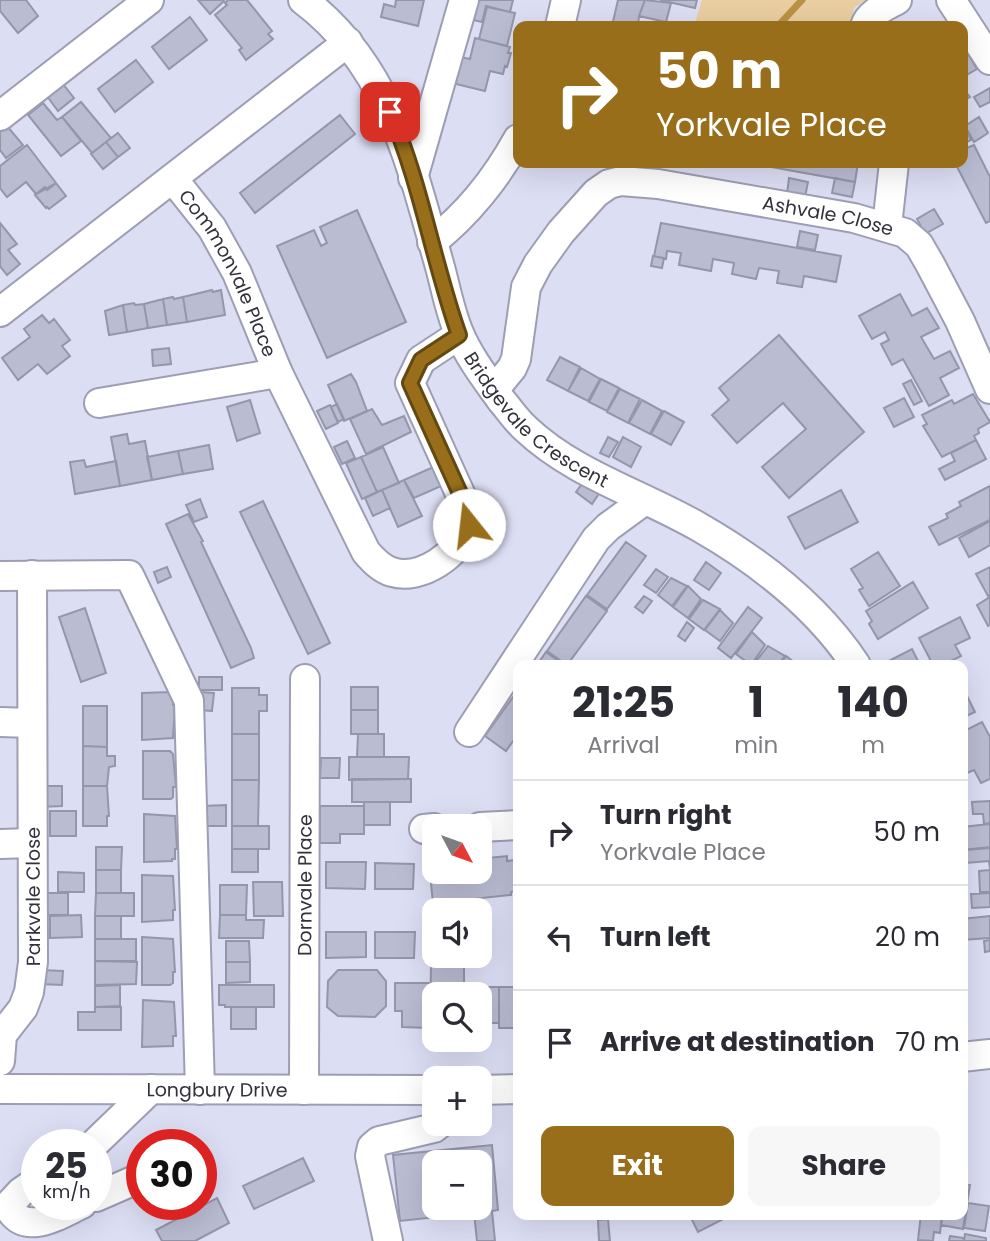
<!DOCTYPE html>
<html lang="en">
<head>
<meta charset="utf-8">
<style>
  body { margin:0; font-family:Poppins,sans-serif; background:#f7f7f7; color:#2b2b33; height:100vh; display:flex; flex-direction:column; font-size:26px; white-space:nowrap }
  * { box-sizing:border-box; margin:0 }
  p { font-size:23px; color:#7c7c81 }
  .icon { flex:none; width:38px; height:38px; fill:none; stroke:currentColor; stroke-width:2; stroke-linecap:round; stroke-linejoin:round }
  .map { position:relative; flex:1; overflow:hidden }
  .details { position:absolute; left:513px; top:660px; width:455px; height:560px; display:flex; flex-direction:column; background:#fff; border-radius:14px; box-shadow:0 7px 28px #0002 }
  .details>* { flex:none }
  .hud { position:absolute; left:513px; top:21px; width:455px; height:147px; border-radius:14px; box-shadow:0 7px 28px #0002; background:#986e1b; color:#fff; overflow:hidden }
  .needle { width:46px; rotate:131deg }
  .tools { position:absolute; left:422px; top:814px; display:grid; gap:14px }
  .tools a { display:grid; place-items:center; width:70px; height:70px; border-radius:14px; background:#fff; box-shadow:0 7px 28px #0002; font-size:35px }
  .speed { position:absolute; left:21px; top:1129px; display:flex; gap:14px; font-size:35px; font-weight:700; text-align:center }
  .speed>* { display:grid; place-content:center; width:91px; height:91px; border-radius:50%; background:#fff; box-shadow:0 7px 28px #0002; line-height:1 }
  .speed small { font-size:18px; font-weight:400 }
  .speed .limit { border:10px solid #d22; background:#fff; color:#111 }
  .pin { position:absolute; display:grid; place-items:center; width:60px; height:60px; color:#fff; margin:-30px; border-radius:14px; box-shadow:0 4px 10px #0006 }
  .me { position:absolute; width:77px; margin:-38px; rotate:344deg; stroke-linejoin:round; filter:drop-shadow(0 0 5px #0008) }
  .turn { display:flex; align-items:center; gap:24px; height:147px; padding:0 28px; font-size:32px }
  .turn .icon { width:91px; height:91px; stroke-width:2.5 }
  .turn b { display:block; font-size:49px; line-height:60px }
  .eta { display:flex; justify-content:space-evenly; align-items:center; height:119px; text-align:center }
  .eta b { font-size:42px; font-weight:700; line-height:49px }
  .primary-button { display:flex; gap:14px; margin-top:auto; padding:14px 28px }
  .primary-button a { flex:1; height:80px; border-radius:14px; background:#986e1b; color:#fff; font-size:28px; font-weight:700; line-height:80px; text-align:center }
  .primary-button a+a { background:#f7f7f7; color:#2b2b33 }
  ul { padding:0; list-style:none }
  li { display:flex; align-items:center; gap:21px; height:105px; padding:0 28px; border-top:2px solid #e1e1e2 }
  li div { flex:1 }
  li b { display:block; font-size:26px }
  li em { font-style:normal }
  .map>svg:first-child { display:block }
  .green { fill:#e9cea2 }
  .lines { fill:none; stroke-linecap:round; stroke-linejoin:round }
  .stream { stroke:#bc9145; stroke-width:7 }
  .building { fill:#babcd2; stroke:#9496aa; stroke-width:2; fill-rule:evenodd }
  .minor-casing { stroke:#9d9eb3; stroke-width:32 }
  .minor { stroke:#fff; stroke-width:28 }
  .route-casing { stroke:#634812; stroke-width:18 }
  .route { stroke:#986e1b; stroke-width:12 }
  .labels { text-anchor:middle; stroke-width:7; stroke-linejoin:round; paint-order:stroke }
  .street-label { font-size:19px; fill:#31323b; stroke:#dcdef4 }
</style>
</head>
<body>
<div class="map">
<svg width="990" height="1241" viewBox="0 0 990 1241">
  <rect width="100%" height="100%" fill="#dcdef4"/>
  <path class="green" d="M702,0h163l-11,8 -4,18h-156z"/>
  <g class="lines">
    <path class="stream" d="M778,26l24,-26"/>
  </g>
  <path class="building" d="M0,0h26l12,16 -20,17 -18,-22z
    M198,0h25l1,1 -14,13z
    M228,0h19l25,31 -4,3 5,5 -27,21 -7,-10 3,-2 -27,-33 12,-10 -2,-2z
    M396,0h28l-6,26 -37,-9 3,-13 11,3z
    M474,0h39l-3,12 -24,-6 -4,16 -13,-3z
    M618,0h27l-6,16 -1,10h-26z
    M645,0l26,3 -5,19 -27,-6z
    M660,0h37l-2,8z
    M487,7l28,6 -8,33 -28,-7z
    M190,17l17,23 -38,29 -17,-22z
    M475,38l35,9 -2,6h3l-4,14 -2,-1 -2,8 -13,-3 -5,20 -29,-7 4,-27 10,2z
    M967,43l5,10 -10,5v-13z
    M969,55l8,14 -14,8 -1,-19z
    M136,60l17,22 -38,30 -17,-23z
    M63,84l11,14 -16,13 -11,-15z
    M962,87l8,10 -8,5z
    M990,88v14l-10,5 -6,-10z
    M81,102l30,36 -19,15 -30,-36z
    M43,103l14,17 5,-3 19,24 -20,15 -33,-41z
    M340,115l15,19 -100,79 -15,-20z
    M979,117l9,16 -14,9 -9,-16z
    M962,121l9,19 -9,4z
    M7,126l16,19 -17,13 -6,-8v-19z
    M118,133l12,15 -12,9 -12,-15z
    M106,142l12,15 -15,12 -12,-15z
    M27,145l29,38 -9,7 -2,-3 -9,7 -10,-12 -19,15 -7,-9v-22z
    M974,145l16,32v44l-4,2 -31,-60h7v-13z
    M765,163h93l-3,19 -90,-16z
    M789,178l19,4 -3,15 -18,-4z
    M835,178l20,4 -3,15 -20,-4z
    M56,183l10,13 -17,13 -2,-2 -1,1 -11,-13z
    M934,209l9,15 -18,10 -8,-15z
    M357,210l49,112 -79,36 -50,-112 37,-16 7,16 6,-3 -7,-16z
    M0,223l17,21 -9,6 12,14 -13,11 -7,-9z
    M661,223l180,33 -5,26 -32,-6 -2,11 -25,-4 2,-12 -20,-3 -3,11 -24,-5 2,-11 -21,-4 -2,12 -32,-6 2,-12 -14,-2 -1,8 -12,-3z
    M800,231l18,4 -3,15 -18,-3z
    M653,256l11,2 -2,10 -11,-2z
    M212,290l1,2 8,-2 4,25 -38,7 -4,-25z
    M900,294l12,22 15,-8 12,20 -18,9 13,22 16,-8 9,17 -19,10 9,17 -20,11 -26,-47 -11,6 -11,-21 8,-4 -4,-8 -13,7 -13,-23z
    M173,297l1,2 9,-2 4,25 -20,3 -4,-26z
    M163,299l4,26 -19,3 -4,-24z
    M134,303l1,2 9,-1 4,24 -21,4 -4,-27z
    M123,305l4,27 -18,3 -4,-24z
    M42,315l7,8 5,-4 16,21 -8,6 8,10 -23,18 -9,-10 -20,16 -16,-22 28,-21 -6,-8z
    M779,335l85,97 -75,66 -27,-31 44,-38 -23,-26 -46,40 -25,-28 17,-15 -10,-12z
    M169,348l2,16 -18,2 -1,-16z
    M560,357l20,10 -12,24 -21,-11z
    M581,368l19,11 -12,22 -20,-10z
    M351,374l5,8 11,29 -23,10 -16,-36z
    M601,379l18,9 -12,23 -18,-9z
    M911,380l11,21 -8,4 -11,-21z
    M620,389l20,10 -12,24 -21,-11z
    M973,394l17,28 -12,7 1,4 -5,3 2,4 -34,17 -19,-31 4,-2 -5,-9 30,-15 2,4z
    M904,398l10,19 -20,10 -10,-19z
    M250,400l10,33 -23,8 -10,-34z
    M642,400l20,11 -12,23 -21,-11z
    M337,404l7,15 -6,3 -7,-15z
    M330,405l8,18 -12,6 -9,-18z
    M372,409l10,16 22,-9 7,16 -45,22 -16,-35z
    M664,411l20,11 -13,23 -20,-11z
    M127,434l2,10 16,-3 7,39 -32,6 -9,-49z
    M608,437l10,5 -9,15 -9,-4z
    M623,437l18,10 -10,20 -18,-10z
    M976,440l10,19 -41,21 -6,-11 16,-8 -4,-8z
    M347,441l8,17 -13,6 -8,-17z
    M209,445l4,24 -30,5 -5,-23z
    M383,447l16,36 -22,9 -16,-35z
    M178,451l5,23 -31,6 -5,-23z
    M361,457l16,35 -15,7 -16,-36z
    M84,460l2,7 30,-6 4,25 -45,8 -5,-32z
    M440,464l8,19 -34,15 -10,-18z
    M404,480l18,36 -24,11 -16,-37z
    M584,481l16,11 -8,12 -16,-12z
    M990,486v34l-51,25 -10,-18 19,-9 -2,-4 15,-8 -2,-4z
    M382,490l8,18 -17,8 -8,-18z
    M841,490l17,32 -53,27 -17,-32z
    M200,499l7,18 -13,5 -8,-17z
    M263,501l67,142 -22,11 -68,-142z
    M188,514l15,27 -2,1 50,106 3,10 -23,10 -65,-144z
    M990,521v24l-21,12 -10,-19z
    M626,542l20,14 -39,53 -20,-14z
    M878,552l22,34 -31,20 -10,-16 4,-2 -12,-19z
    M706,562l15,11 -12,17 -15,-10z
    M167,567l4,10 -13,6 -4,-11z
    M990,567v28l-2,1 -12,-22z
    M656,569l12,8 -12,16 -12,-8z
    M671,578l16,8 -15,20 -14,-11z
    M913,582l15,26 -50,31 -9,-15 3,-3 -6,-10z
    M688,586l13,13 -13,19 -15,-11z
    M586,596l21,15 -40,54 -20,-14z
    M644,596l8,5 -9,12 -8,-6z
    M990,597v28l-2,1 -11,-21z
    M703,600l17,9 -16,21 -15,-11z
    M748,607l14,11 -31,40 -13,-10z
    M85,608l21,65 -25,9 -22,-65z
    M720,610l13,13 -13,18 -15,-11z
    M960,617l10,21 -15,7 6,11 -18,9h-10l-14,-27z
    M687,622l7,6 -9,13 -7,-5z
    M752,632l13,13 -14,20 -15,-11z
    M768,646l17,10 -7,9h-25z
    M912,649l8,16h-39z
    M546,652l18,13h-27z
    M786,656l8,6 -1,3h-14z
    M199,677h23v13h-23z
    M962,686l13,26 -13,6z
    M351,687h27v23h-27z
    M232,688h27v7h8v16h-8v23h-27z
    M518,690v44l-12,17 -21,-15z
    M170,692v3l3,-1v11h2l-2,33 -31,2v-47z
    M200,692l14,1 -2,18 -14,-1z
    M83,706h24v41l-24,-1z
    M351,710h27v24h-27z
    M982,722l8,15v42l-9,4 -7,-13 -7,3 -5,-8v-12l3,-2 -3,-5v-14z
    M232,734h27v46h-27z
    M358,734h26v23h-27z
    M83,746l24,1v9h8v10l-6,1 -2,19h-24z
    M143,751h27l3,3 3,33h-3v10l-2,2h-28z
    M349,757h60l-1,22 -59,1z
    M321,758h19l-1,20h-19z
    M352,779h59v23h-59z
    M232,780h27l-1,46h-26z
    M40,786h22v20l-22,1z
    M83,786h24l2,30h-2v10h-24z
    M990,801v22l-6,1 -1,-10h-10l-1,-12z
    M364,802h26v23h-26z
    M226,805v21h-24v-20z
    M320,806h44v28h-24v9h-20z
    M50,811h26v25h-26z
    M144,814l31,2 2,33h-2v10h-3v2l-28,1z
    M990,824v23l-28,3v-23z
    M232,826h37v23h-37z
    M96,847h26l-1,23h-25z
    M487,848l1,10 19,-2v5l8,-1 3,31 -7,1v3l-49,5 1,3 -11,1v-3l-19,2 -4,-39h5v8h46v-23z
    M990,848v21l-1,-8 -23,2 -1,-13z
    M232,849h26v23h-26z
    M326,862h40l-1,27 -39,-1z
    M375,863l39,1 -1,25h-38z
    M96,870h25v23h-25z
    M990,870v22h-10l-1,-21z
    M58,872l26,1v19h-26z
    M142,875l31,1 2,34h-2v10l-31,2z
    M253,882h29l1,34h-29z
    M220,885h27l-1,30h-26z
    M42,893h26v22h-26z
    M96,893h38v23h-39z
    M990,893v14l-18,1 -1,-14z
    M81,915l1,22 -32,1v-22z
    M220,915h26v5h18l-1,18h-44z
    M95,916h26v23h-26z
    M990,916v22l-28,2v-21z
    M326,932h40v25l-40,1z
    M375,932h40l-1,26h-39z
    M142,937l31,2 2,33h-2v11l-3,2h-28z
    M95,939h41v22h-41z
    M990,940v11l-5,1 -1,-11z
    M226,941h23l1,21h-24z
    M95,961l42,1 -1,22 -41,1z
    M226,962h24v20l-24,1z
    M431,965h33v29h-30v30h-4z
    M41,970l22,1 -1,14 -22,-1z
    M338,970h39l9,11v25l-11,11 -37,-1 -11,-9 1,-26z
    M395,983h35v45l-28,-1v-16h-7z
    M120,985v21l-25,1v-21z
    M219,985h55v22h-49v-2h-6z
    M475,987h24v36h-19v-29h-5z
    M499,987h19v41h-19z
    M143,1000l31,2 2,34h-3v10l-31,1z
    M95,1007h26v23h-43v-18h17z
    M231,1007h25v22h-25z
    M492,1145l6,65 -6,1 3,30h-18l-3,-28 -74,8 -7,-66zM434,1162h46v46h-46z
    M303,1158l11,23 -60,28 -11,-23z
    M962,1184l8,1 -7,44 -22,-4 2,-11h19z
    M217,1198l12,25 -34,18h-33l-6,-11z
    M968,1203l21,3 -4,25 -21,-3z
    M689,1214h44l-35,18z
    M921,1214h21l-2,19 -6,-1 -1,9 -15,-1z
    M608,1219l2,22h-11l-1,-21z
    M965,1234l21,4v3h-22z
    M950,1236l14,2 -1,3h-14z"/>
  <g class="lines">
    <defs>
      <g id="minor">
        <path id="s1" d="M303,0c87,65 109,168 137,267 6,22 10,45 19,66 10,24 27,46 42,67 8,9 15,20 24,28 48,46 117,66 174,99 61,35 118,79 157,138"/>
        <path d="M951,0l39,60"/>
        <path d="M560,26l6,-26"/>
        <path d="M865,26c4,-13 21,-20 32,-26"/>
        <path d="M0,116l149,-116"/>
        <path d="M413,178l51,-178"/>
        <path id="s2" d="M173,179l39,49 25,45 41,100 88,179c7,8 15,17 26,20 29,9 67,-18 76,-45 1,-5 0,-11 0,-16l-58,-128 11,-23 38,-25"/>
        <path d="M887,226l7,-63"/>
        <path d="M432,242c35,-27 65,-65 86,-103"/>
        <path d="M0,312l348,-270"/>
        <path id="s3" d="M494,390l18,-22 4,-9 10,-72 12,-23 23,-32 35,-39 13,-9 12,-3 37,3 196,34 51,15 14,12 11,19 30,57 30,68"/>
        <path d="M99,403l179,-30"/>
        <path d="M0,576l129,-1 60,126 11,389"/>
        <path d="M0,722l31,1"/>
        <path d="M469,732l127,-193 12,-12 37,-27"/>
        <path d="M480,827l38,-2"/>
        <path d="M424,829l10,-1"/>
        <path d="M0,844l32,-1"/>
        <path d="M962,1057l28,-3"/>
        <path id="s4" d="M0,1061l2,-26 21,-27 6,-16 4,-30 -1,-387"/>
        <path id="s5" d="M0,1089l434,1"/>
        <path id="s6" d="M304,1090l1,-411"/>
        <path d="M480,1090l38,-1"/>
        <path d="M94,1144l57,-55"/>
        <path d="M37,1181l-16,11 -13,14c16,32 50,9 74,-2"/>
        <path d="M96,1197l46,-20"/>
        <path d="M388,1241l-18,-85 2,-9 7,-6 55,-13 5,-4"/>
      </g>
    </defs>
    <use href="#minor" class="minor-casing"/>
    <use href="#minor" class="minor"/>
  </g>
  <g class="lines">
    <defs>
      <path id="route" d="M390,112c31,71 43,150 69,223l-38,25 -11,23 58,128 1,14"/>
    </defs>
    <use href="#route" class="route-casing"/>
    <use href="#route" class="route"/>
  </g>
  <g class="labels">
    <g class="street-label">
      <text dy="7" stroke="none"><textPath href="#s3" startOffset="467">Ashvale Close</textPath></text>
      <text dy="7" stroke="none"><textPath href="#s2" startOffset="110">Commonvale Place</textPath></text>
      <text dy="7" stroke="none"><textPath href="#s1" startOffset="494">Bridgevale Crescent</textPath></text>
      <text dy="7" stroke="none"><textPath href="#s6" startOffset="205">Dornvale Place</textPath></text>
      <text dy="7" stroke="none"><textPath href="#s4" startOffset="173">Parkvale Close</textPath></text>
      <text dy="7" stroke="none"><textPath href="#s5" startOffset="217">Longbury Drive</textPath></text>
    </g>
  </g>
</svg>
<div class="tools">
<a><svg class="needle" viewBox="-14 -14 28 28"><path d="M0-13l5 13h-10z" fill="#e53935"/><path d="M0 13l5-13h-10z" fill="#7c7c81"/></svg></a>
<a><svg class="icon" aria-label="sound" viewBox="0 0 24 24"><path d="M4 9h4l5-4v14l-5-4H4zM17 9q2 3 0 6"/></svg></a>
<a><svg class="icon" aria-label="search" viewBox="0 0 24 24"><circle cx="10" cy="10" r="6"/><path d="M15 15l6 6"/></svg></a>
<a>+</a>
<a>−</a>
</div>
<div class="speed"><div>25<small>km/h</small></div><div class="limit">30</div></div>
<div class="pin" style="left:390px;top:112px;background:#d93025"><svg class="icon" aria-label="arrive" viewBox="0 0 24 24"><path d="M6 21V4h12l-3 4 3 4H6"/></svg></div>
<svg class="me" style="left:469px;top:525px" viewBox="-20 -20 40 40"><circle r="19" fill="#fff"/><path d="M0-13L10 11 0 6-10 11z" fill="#986e1b"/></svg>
<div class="hud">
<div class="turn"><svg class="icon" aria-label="right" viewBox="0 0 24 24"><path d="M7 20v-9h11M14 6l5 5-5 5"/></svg><div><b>50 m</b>Yorkvale Place</div></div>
</div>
<section class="details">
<div class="eta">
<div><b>21:25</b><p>Arrival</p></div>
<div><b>1</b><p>min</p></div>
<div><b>140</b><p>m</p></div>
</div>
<ul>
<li><svg class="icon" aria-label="right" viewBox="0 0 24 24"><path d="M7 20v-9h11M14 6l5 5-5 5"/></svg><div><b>Turn right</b><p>Yorkvale Place</p></div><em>50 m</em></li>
<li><svg class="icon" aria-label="left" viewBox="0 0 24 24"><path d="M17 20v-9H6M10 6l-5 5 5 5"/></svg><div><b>Turn left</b></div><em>20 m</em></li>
<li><svg class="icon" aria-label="arrive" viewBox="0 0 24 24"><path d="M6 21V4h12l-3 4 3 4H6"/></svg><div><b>Arrive at destination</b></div><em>70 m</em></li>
</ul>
<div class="primary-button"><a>Exit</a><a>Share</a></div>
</section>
</div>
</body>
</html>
